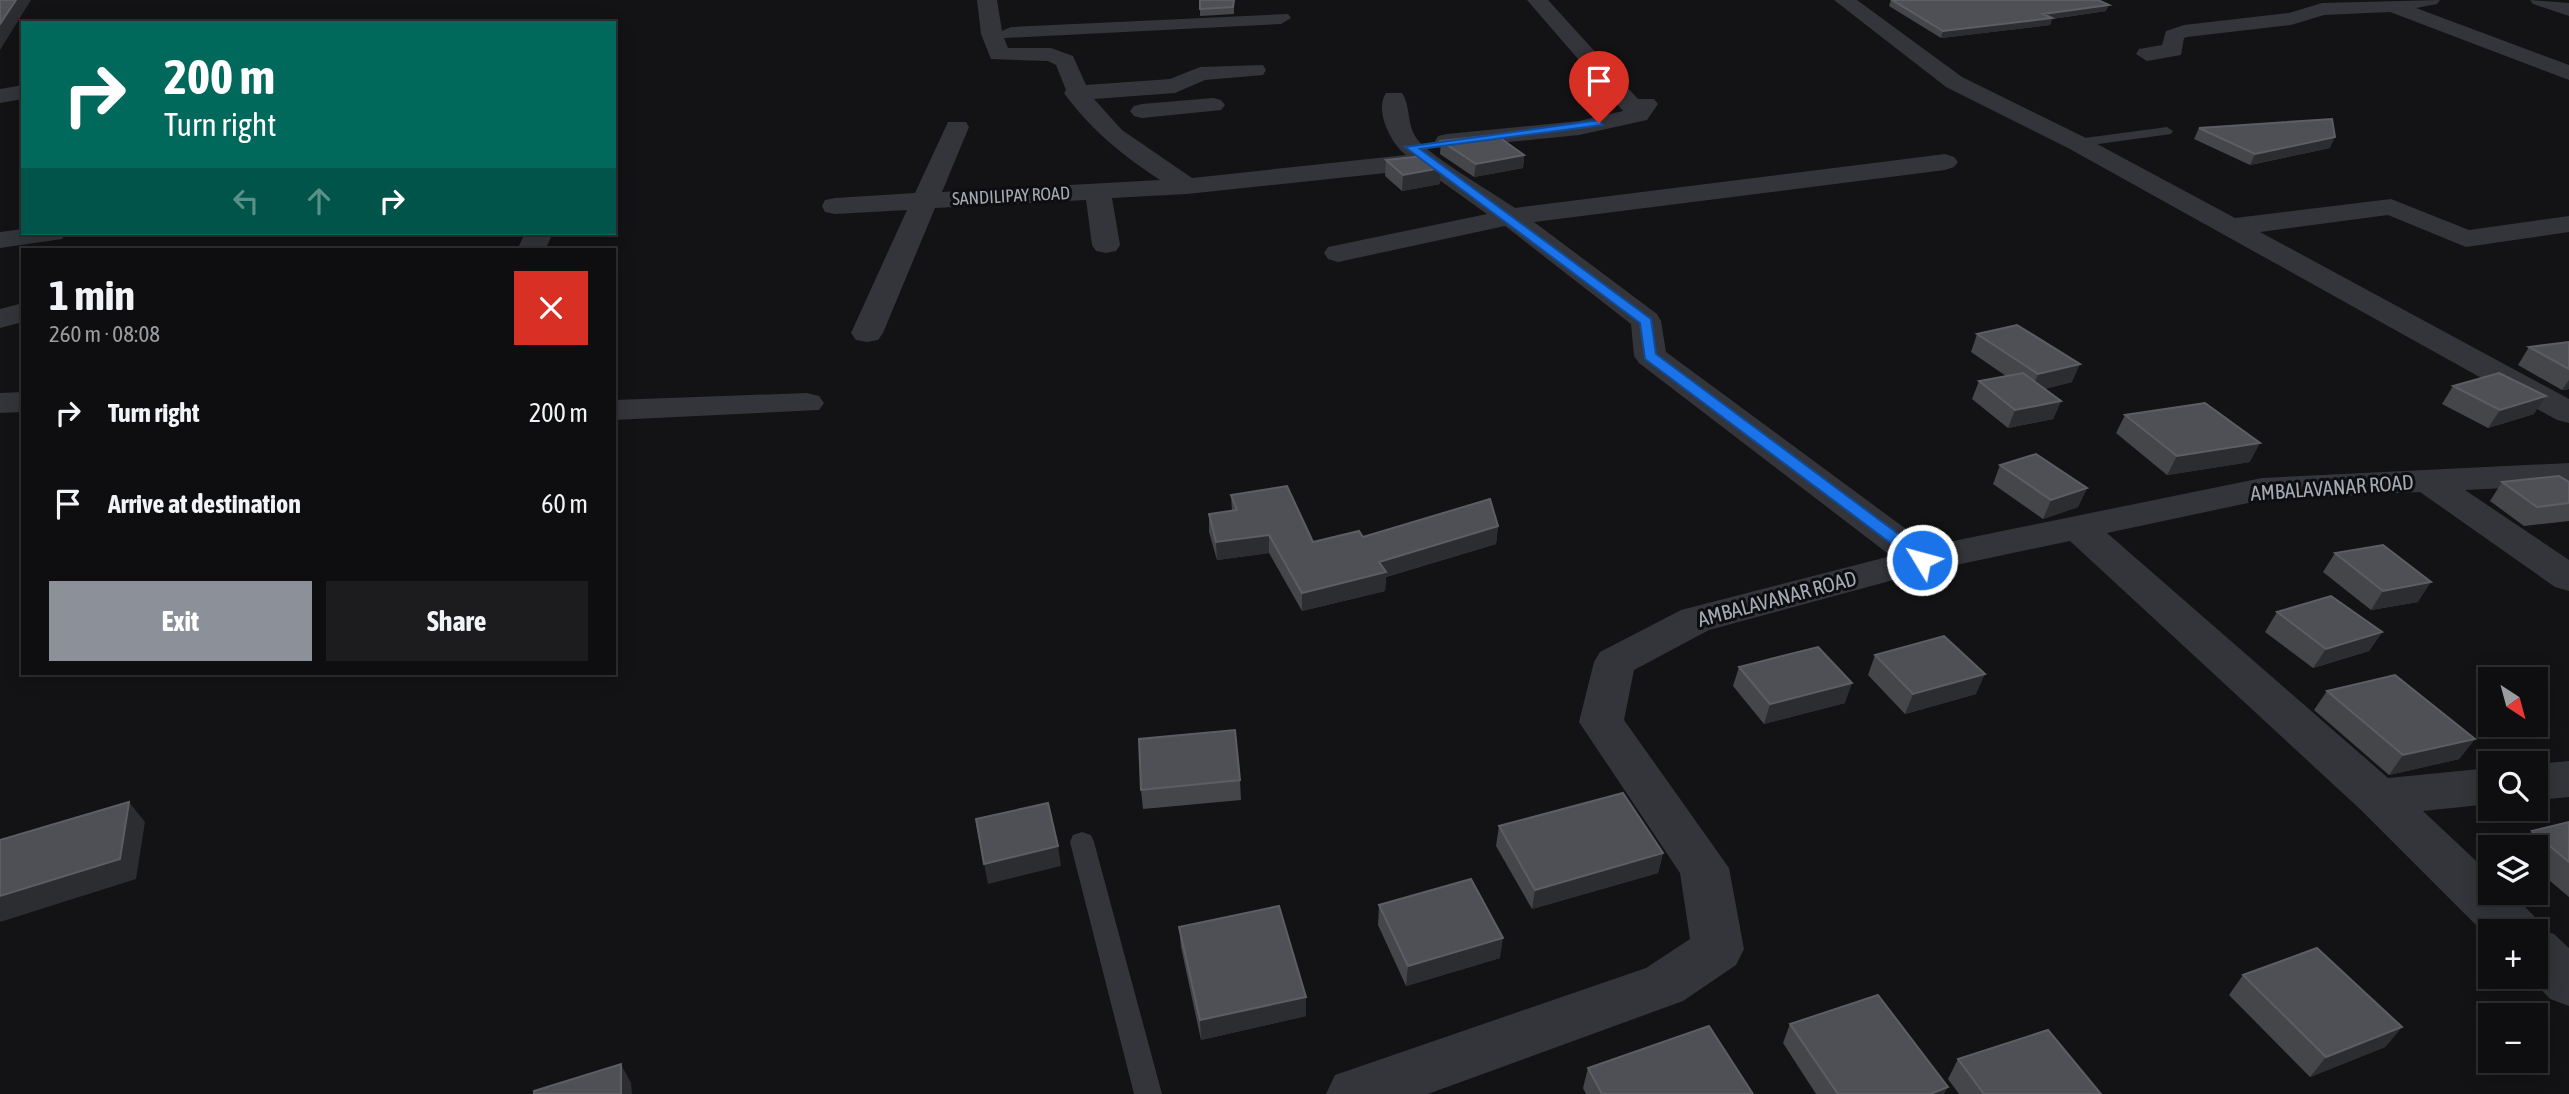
<!DOCTYPE html>
<html lang="en">
<head>
<meta charset="utf-8">
<style>
  body { margin:0; font-family:"Asap Condensed",sans-serif; background:#1c1c1e; color:#f1f3f6; height:100vh; display:flex; flex-direction:column; font-size:26px; white-space:nowrap }
  * { box-sizing:border-box; margin:0 }
  p { font-size:23px; color:#9b9c9f }
  .icon { flex:none; width:38px; height:38px; fill:none; stroke:currentColor; stroke-width:2; stroke-linecap:round; stroke-linejoin:round }
  .map { position:relative; flex:1; overflow:hidden }
  .drawer { position:absolute; left:21px; top:248px; width:595px; height:427px; display:flex; flex-direction:column; background:#0e0e10; border-radius:0px; box-shadow:0 4px 18px #0003,0 0 0 2px #2e2e30 }
  .drawer>* { flex:none }
  .top-card { position:absolute; left:21px; top:21px; width:595px; height:214px; border-radius:0px; box-shadow:0 4px 18px #0003,0 0 0 2px #2e2e30; background:#00695c; color:#fff; overflow:hidden }
  .needle { width:46px; rotate:144deg }
  .tools { position:absolute; left:2478px; top:667px; display:grid; gap:14px }
  .tools a { display:grid; place-items:center; width:70px; height:70px; border-radius:0px; background:#0e0e10; box-shadow:0 4px 18px #0003,0 0 0 2px #2e2e30; font-size:35px }
  .pin { position:absolute; display:grid; place-items:center; width:60px; height:60px; color:#fff; margin:-72px -30px; border-radius:50% 50% 50% 0; rotate:-45deg; box-shadow:0 0 7px #0007 }
  .pin .icon { rotate:45deg }
  .me { position:absolute; width:77px; margin:-38px; rotate:307deg; stroke-linejoin:round; filter:drop-shadow(0 0 5px #0008) }
  .turn { display:flex; align-items:center; gap:24px; height:147px; padding:0 28px; font-size:32px }
  .turn .icon { width:91px; height:91px; stroke-width:2.5 }
  .turn b { display:block; font-size:49px; line-height:60px }
  .lanes { display:flex; align-items:center; height:66px; padding:0 28px; background:#0003; justify-content:center; gap:35px; direction:ltr }
  .lanes .off { opacity:.35 }
  .round { display:grid; place-items:center; flex:none; width:74px; height:74px; border-radius:0px; background:#1c1c1e }
  .headline { display:flex; align-items:center; justify-content:space-between; height:119px; padding:0 28px }
  h1 { font-size:42px; font-weight:700; line-height:52px }
  .button { display:flex; gap:14px; margin-top:auto; padding:14px 28px }
  .button a { flex:1; height:80px; border-radius:0px; background:#8c9099; color:#fff; font-size:28px; font-weight:700; line-height:80px; text-align:center }
  .button a+a { background:#1c1c1e; color:#f1f3f6 }
  ul { padding:0; list-style:none }
  li { display:flex; align-items:center; gap:21px; height:91px; padding:0 28px }
  li div { flex:1 }
  li b { display:block; font-size:26px }
  li em { font-style:normal }
  .map>svg:first-child { display:block }
  .lines { fill:none; stroke-linecap:round; stroke-linejoin:round }
  .lane { fill:#34353a; fill-rule:evenodd }
  .street { fill:#34353a; fill-rule:evenodd }
  .wall { fill:#44464a }
  .shaded-wall { fill:#2c2d30 }
  .building { fill:#4f5056; stroke:#5c5e64; stroke-width:2 }
  .route { fill:#1a73e8; stroke:#114b97; stroke-width:2 }
  .labels { text-anchor:middle; stroke-width:6; stroke-linejoin:round; paint-order:stroke }
  .far-street-label { font-size:18px; fill:#a4aab5; stroke:#0e0e10 }
  .street-label { font-size:21px; fill:#a4aab5; stroke:#0e0e10 }
</style>
</head>
<body>
<div class="map">
<svg width="2569" height="1094" viewBox="0 0 2569 1094">
  <rect width="100%" height="100%" fill="#131315"/>
  <g class="lines">
    <path class="lane" d="M2167,127l6,4 -2,3 -94,13 -6,-4 6,-4z
      M1082,832l9,3 3,7 68,252h-28l-64,-252 3,-7z"/>
    <path class="street" d="M977,0h20l5,31 9,-4 277,-13 3,4 -10,6 -277,14 4,10h43l22,8 13,29 84,-6 30,-12 63,-2 3,5 -3,5 -58,5 -30,13 -81,6 28,31 70,48 214,-23c-15,-11 -32,-45 -20,-62h16c9,13 4,30 15,46 11,16 78,55 98,69l430,-54 9,3 4,5 -4,5 -9,3 -411,52 123,92 4,7 5,31 263,194 333,-68 307,-15v22l-104,5 104,70v31l-14,-4 -135,-95 -158,8 -155,33 281,245 102,-10v36l-67,7 67,63v18h20l24,24 7,14 13,4 15,14v58l-19,-7 -22,-23h8v-45h-46v8l-129,-129 -291,-269 -147,31 -214,58 -75,40 -10,50 105,148 15,81 -8,16 -53,36 -255,93h-102l9,-19 311,-107 44,-29 -10,-66 -101,-151 15,-60 6,-10 81,-42 210,-54 -252,-193 -5,-7 -3,-32 -126,-98 -167,36 -10,-3 -4,-6 4,-6 159,-33 -63,-45 -237,25 -75,4 8,47 -4,6 -10,2 -10,-2 -4,-6 -6,-45 -151,8 -52,125 -5,7 -11,2 -11,-2 -5,-7 56,-123 -72,4 -10,-2 -3,-6 3,-6 10,-2 80,-5 33,-71h18l3,5 -27,65 218,-12c-38,-25 -70,-51 -96,-87l2,-3 -10,-25 -8,-4 -57,-2 -10,-25z
      M1527,0h21l90,99h16l4,5 -11,16 -68,15 -132,13 -9,-2 -3,-5 3,-5 9,-2 132,-13 44,-10z
      M1834,0h23l105,77 124,61 149,80 156,-19 78,31 100,-14v16l-103,15 -78,-32 -128,17 309,167v24l-12,-3 -489,-272 -122,-61z
      M2440,0l-3,4 -21,4 153,57v15l-179,-68 -66,3 -33,10 -104,12 -3,1 -3,17 -34,6 -11,-7 3,-5 23,-4 4,-14 18,-6 105,-12 33,-10z
      M2530,0l39,3v13l-36,-12z
      M23,85v14l-23,4v-14z
      M1213,98l8,2 4,5 -4,5 -79,8 -8,-2 -4,-5 4,-5 8,-2z
      M23,229v4h43l-4,6 -62,9v-16z
      M525,233h28l-8,17h-28z
      M23,303v19l-23,6v-19z
      M23,392v20l-23,1v-20z
      M807,393l12,3 5,7 -5,7 -205,10v-20z
      M2569,761v36l-33,3v-36z"/>
  </g>
  <path class="wall" d="M1234,0v14l-34,2v-7z
    M1891,0h207l8,11 -54,8 -2,6 -109,13 -52,-32z
    M2199,128l131,20 -80,17 -56,-26z
    M1441,141l83,14 -1,13 -49,9 -34,-23z
    M1386,160l55,8 -1,16 -38,7 -17,-15z
    M1977,334l95,48 -28,7 17,12 -8,18 -45,9 -36,-29 7,-18 27,-5 -35,-24z
    M2569,342v47l-7,1 -44,-25 11,-18z
    M2453,386l81,28 -46,14 -46,-24z
    M2125,415l125,47 -83,13 -51,-42z
    M2000,465l87,23 -9,19 -35,12 -50,-35z
    M2502,482h67v39l-45,5 -34,-25z
    M1231,495l82,47 50,-5 135,-11 -2,18 -110,33 -1,14 -83,20 -33,-58 -52,7 -8,-28v-18l23,-3z
    M2335,553l83,49 -47,8 -48,-38z
    M2277,612l105,20 -13,19 -56,17 -48,-36z
    M1875,655l101,39 -71,20 -37,-39z
    M1739,667l106,36 -81,21 -31,-38z
    M2327,691l148,48 -16,20 -70,16 -75,-65z
    M1240,780l1,20 -98,9 -2,-19z
    M2569,822v75l-33,-28v-22h-18l14,-16z
    M1499,826l164,27 -5,20 -126,36 -36,-63z
    M1379,905l121,53 -94,28 -28,-61z
    M1179,927l127,70v19l-105,24 -20,-93z
    M2243,975l159,52 -17,20 -75,30 -81,-82z
    M1790,1024l154,70h-128l-33,-51z
    M1958,1059l143,35h-142l-11,-15z
    M1588,1068l165,26h-167l-3,-6z"/>
  <path class="shaded-wall" d="M16,0h15l-31,50v-26z
    M2109,5l-3,6 -54,8 -2,6 -109,13 2,-7 100,-17z
    M2335,137l-5,11 -80,17 5,-11z
    M1524,155l-1,13 -49,9 2,-13z
    M1441,168l-1,16 -38,7 1,-16z
    M2080,364l-8,18 -41,10 7,-18z
    M2569,380v9l-7,1z
    M2546,396l-12,18 -46,14 12,-18z
    M2061,401l-8,18 -45,9 7,-18z
    M2260,443l-10,19 -83,13 10,-19z
    M2087,488l-9,19 -35,12 8,-19z
    M1498,526l-2,18 -110,33 -1,14 -83,20v-18l77,-31z
    M1269,535v18l-52,7 -1,-18z
    M2431,582l-13,20 -47,8 12,-19z
    M2382,632l-13,19 -56,17 13,-19z
    M1985,674l-9,20 -71,20 8,-20z
    M1852,683l-7,20 -81,21 6,-20z
    M2475,739l-16,20 -70,16 14,-20z
    M129,802l16,20 -9,57 -136,43v-26z
    M1058,846l3,20 -73,18 -4,-20z
    M1663,853l-5,20 -126,36 3,-19z
    M1503,938l-3,20 -94,28 2,-20z
    M1306,997v19l-105,24 -1,-20z
    M2402,1027l-17,20 -75,30 16,-20z
    M621,1064l10,19 1,11h-11z
    M1948,1087l-4,7h-14z"/>
  <path class="building" d="M0,0h16l-16,24z
    M1200,0h34l-1,7 -33,2z
    M1892,0h206l11,5 -66,9 9,4 -109,13z
    M2332,119l3,18 -80,17 -56,-26z
    M1496,135l28,20 -48,9 -35,-23z
    M1424,156l17,12 -38,7 -17,-15z
    M2017,325l63,39 -42,10 -61,-40z
    M2569,342v27l-40,-22z
    M2023,373l38,28 -46,9 -36,-29z
    M2499,373l47,23 -46,14 -47,-24z
    M2205,403l55,40 -83,13 -52,-41z
    M2036,454l51,34 -36,12 -51,-35z
    M2559,476l10,6v21l-32,4 -35,-25z
    M1287,486l26,56 46,-11 4,6 127,-38 8,27 -119,36 7,10 -84,21 -33,-58 -53,7 -7,-28 28,-4 -6,-15z
    M2383,545l48,37 -48,9 -48,-38z
    M2331,596l51,36 -56,17 -49,-37z
    M1944,636l41,38 -72,20 -38,-39z
    M1818,647l34,36 -82,21 -31,-37z
    M2395,675l80,64 -72,16 -76,-64z
    M1235,730l5,50 -99,10 -2,-51z
    M1623,793l40,60 -128,37 -36,-64z
    M129,802l-9,57 -120,37v-56z
    M1048,803l10,43 -74,18 -8,-45z
    M2569,822v40l-37,-31z
    M1471,879l32,59 -95,28 -29,-61z
    M1279,906l27,91 -106,23 -21,-93z
    M2317,948l85,79 -76,30 -83,-82z
    M1878,995l70,92 -18,7h-92l-48,-70z
    M1709,1026l44,68h-151l-14,-26z
    M2048,1030l53,64h-117l-26,-35z
    M621,1064v30h-87v-3z"/>
  <path class="route" d="M1599,120l4,5 -183,24 231,170 5,35 272,202v7h-11l-272,-204 -5,-36 -235,-176z"/>
  <g class="labels">
    <g class="far-street-label">
      <text transform="translate(1011 196) rotate(-3)" y="6">SANDILIPAY ROAD</text>
    </g>
    <g class="street-label">
      <text transform="translate(2332 488) rotate(-4)" y="7">AMBALAVANAR ROAD</text>
      <text transform="translate(1777 599) rotate(-15)" y="7">AMBALAVANAR ROAD</text>
    </g>
  </g>
</svg>
<div class="tools">
<a><svg class="needle" viewBox="-14 -14 28 28"><path d="M0-13l5 13h-10z" fill="#e53935"/><path d="M0 13l5-13h-10z" fill="#9b9c9f"/></svg></a>
<a><svg class="icon" aria-label="search" viewBox="0 0 24 24"><circle cx="10" cy="10" r="6"/><path d="M15 15l6 6"/></svg></a>
<a><svg class="icon" aria-label="layers" viewBox="0 0 24 24"><path d="M12 4l9 5-9 5-9-5zM3 14l9 5 9-5"/></svg></a>
<a>+</a>
<a>−</a>
</div>
<div class="pin" style="left:1599px;top:123px;background:#d93025"><svg class="icon" aria-label="arrive" viewBox="0 0 24 24"><path d="M6 21V4h12l-3 4 3 4H6"/></svg></div>
<svg class="me" style="left:1922px;top:560px" viewBox="-20 -20 40 40"><circle r="17" fill="#1a73e8" stroke="#fff" stroke-width="3"/><path d="M0-11L8 9 0 5-8 9z" fill="#fff"/></svg>
<div class="top-card">
<div class="turn"><svg class="icon" aria-label="right" viewBox="0 0 24 24"><path d="M7 20v-9h11M14 6l5 5-5 5"/></svg><div><b>200 m</b>Turn right</div></div>
<div class="lanes"><svg class="icon off" aria-label="left" viewBox="0 0 24 24"><path d="M17 20v-9H6M10 6l-5 5 5 5"/></svg><svg class="icon off" aria-label="ahead" viewBox="0 0 24 24"><path d="M12 20V5M6 11l6-6 6 6"/></svg><svg class="icon" aria-label="right" viewBox="0 0 24 24"><path d="M7 20v-9h11M14 6l5 5-5 5"/></svg></div>
</div>
<section class="drawer">
<div class="headline"><div><h1>1 min</h1><p>260 m · 08:08</p></div><a class="round" style="background:#d93025;color:#fff"><svg class="icon" aria-label="close" viewBox="0 0 24 24"><path d="M6 6l12 12M18 6L6 18"/></svg></a></div>
<ul>
<li><svg class="icon" aria-label="right" viewBox="0 0 24 24"><path d="M7 20v-9h11M14 6l5 5-5 5"/></svg><div><b>Turn right</b></div><em>200 m</em></li>
<li><svg class="icon" aria-label="arrive" viewBox="0 0 24 24"><path d="M6 21V4h12l-3 4 3 4H6"/></svg><div><b>Arrive at destination</b></div><em>60 m</em></li>
</ul>
<div class="button"><a>Exit</a><a>Share</a></div>
</section>
</div>
</body>
</html>
